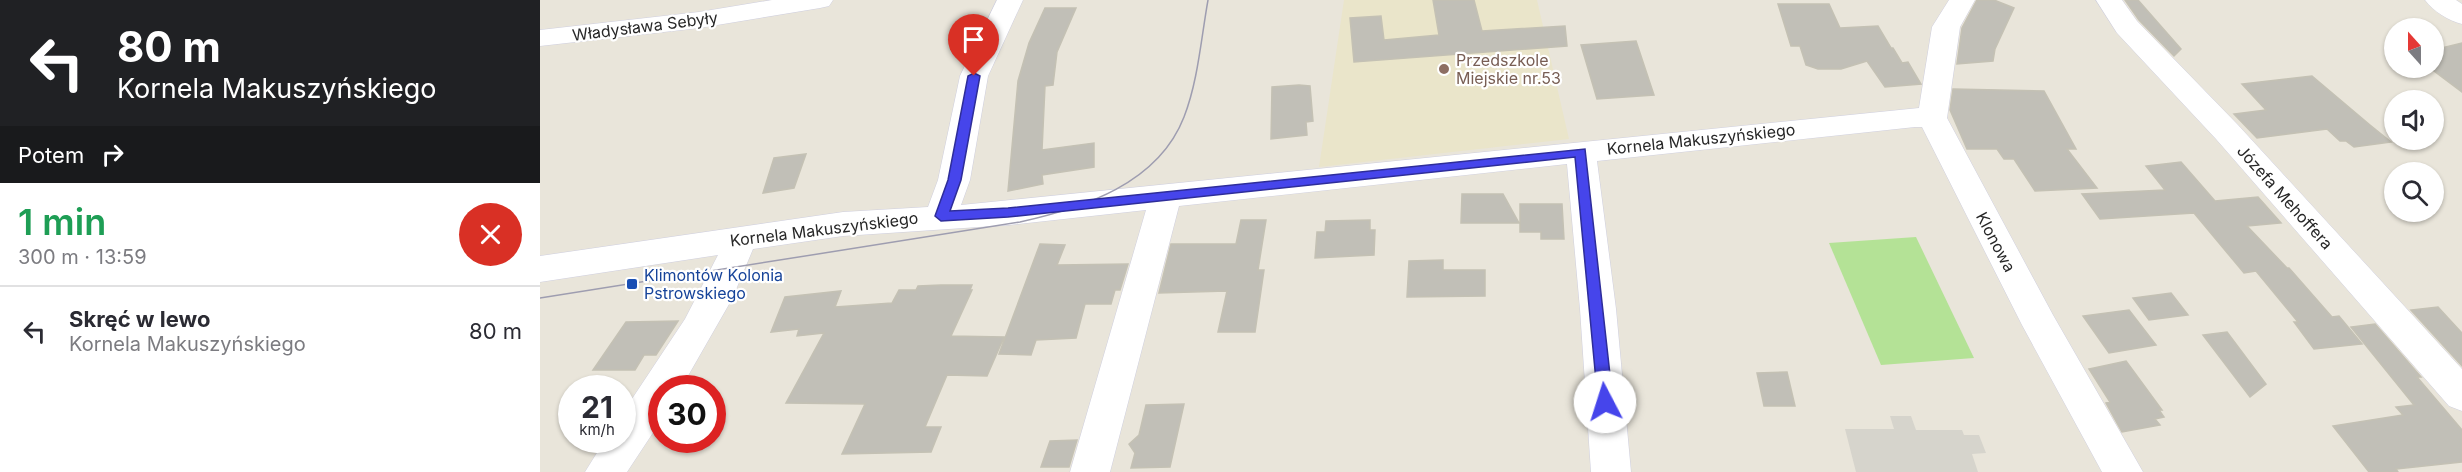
<!DOCTYPE html>
<html lang="pl">
<head>
<meta charset="utf-8">
<style>
  body { margin:0; font-family:Inter,sans-serif; background:#f7f7f7; color:#2b2b33; height:100vh; display:flex; flex-direction:column; font-size:22px; white-space:nowrap }
  * { box-sizing:border-box; margin:0 }
  p { font-size:20px; color:#7c7c81 }
  .icon { flex:none; width:33px; height:33px; fill:none; stroke:currentColor; stroke-width:2; stroke-linecap:round; stroke-linejoin:round }
  .map { position:relative; flex:1; overflow:hidden }
  .panel { display:flex; flex-direction:column; background:#fff; width:540px }
  .panel>* { flex:none }
  .guide { background:#202124; color:#fff; overflow:hidden }
  .needle { width:39px; rotate:339deg }
  .buttons { position:absolute; left:1844px; top:18px; display:grid; gap:12px }
  .buttons a { display:grid; place-items:center; width:60px; height:60px; border-radius:50%; background:#fff; box-shadow:0 2px 4px #0004; font-size:30px }
  .speed { position:absolute; left:18px; top:375px; display:flex; gap:12px; font-size:30px; font-weight:700; text-align:center }
  .speed>* { display:grid; place-content:center; width:78px; height:78px; border-radius:50%; background:#fff; box-shadow:0 2px 4px #0004; line-height:1 }
  .speed small { font-size:15px; font-weight:400 }
  .speed .limit { border:9px solid #d22; background:#fff; color:#111 }
  .pin { position:absolute; display:grid; place-items:center; width:51px; height:51px; color:#fff; margin:-62px -26px; border-radius:50% 50% 50% 0; rotate:-45deg; box-shadow:0 0 6px #0007 }
  .pin .icon { rotate:45deg }
  .me { position:absolute; width:66px; margin:-33px; rotate:355deg; stroke-linejoin:round; filter:drop-shadow(0 0 4px #0008) }
  .turn { display:flex; align-items:center; gap:21px; height:126px; padding:0 18px; font-size:27px }
  .turn .icon { width:78px; height:78px; stroke-width:2.5 }
  .turn b { display:block; font-size:42px; line-height:51px }
  .then { display:flex; align-items:center; height:57px; padding:0 18px; background:#0003; gap:12px; font-size:22px }
  .round { display:grid; place-items:center; flex:none; width:63px; height:63px; border-radius:32px; background:#f7f7f7 }
  .head { display:flex; align-items:center; justify-content:space-between; height:102px; padding:0 18px }
  h1 { font-size:36px; font-weight:600; line-height:45px; color:#1e9e55 }
  ul { padding:0; list-style:none }
  li { display:flex; align-items:center; gap:18px; height:90px; padding:0 18px; border-top:2px solid #e1e1e2 }
  li div { flex:1 }
  li b { display:block; font-size:22px }
  li em { font-style:normal }
  main { display:flex; flex:1; min-height:0 }
  .map>svg:first-child { display:block }
  .education { fill:#eae5ca }
  .pitch { fill:#b4e296 }
  .plaza { fill:#d6d4cc }
  .building { fill:#c1bfb7; stroke:#c4c1b4; stroke-width:1.5 }
  .lines { fill:none; stroke-linecap:round; stroke-linejoin:round }
  .street-casing { stroke:#cfcfdf; stroke-width:1 }
  .street { fill:#fff; fill-rule:evenodd }
  .tram { stroke:#9e9db0; stroke-width:1.5 }
  .route { fill:#4645eb; stroke:#2e2d99; stroke-width:1.5 }
  .education-dot { fill:#8d6e63; stroke:#fff; stroke-width:2 }
  .transit-dot { fill:#1a4fb4; stroke:#fff; stroke-width:2 }
  .labels { text-anchor:middle; stroke-width:4.5; stroke-linejoin:round; paint-order:stroke }
  .street-label { font-size:16px; fill:#272727; stroke:#fff }
  .education-label { font-size:16px; fill:#785e54; stroke:#fff; text-anchor:start }
  .transit-label { font-size:16px; fill:#164399; stroke:#fff; text-anchor:start }
</style>
</head>
<body>
<main>
<section class="panel">
<div class="guide">
<div class="turn"><svg class="icon" aria-label="left" viewBox="0 0 24 24"><path d="M17 20v-9H6M10 6l-5 5 5 5"/></svg><div><b>80 m</b>Kornela Makuszyńskiego</div></div>
<div class="then">Potem<svg class="icon" aria-label="right" viewBox="0 0 24 24"><path d="M7 20v-9h11M14 6l5 5-5 5"/></svg></div>
</div>
<div class="head"><div><h1>1 min</h1><p>300 m · 13:59</p></div><a class="round" style="background:#d93025;color:#fff"><svg class="icon" aria-label="close" viewBox="0 0 24 24"><path d="M6 6l12 12M18 6L6 18"/></svg></a></div>
<ul>
<li><svg class="icon" aria-label="left" viewBox="0 0 24 24"><path d="M17 20v-9H6M10 6l-5 5 5 5"/></svg><div><b>Skręć w lewo</b><p>Kornela Makuszyńskiego</p></div><em>80 m</em></li>
</ul>
</section>
<div class="map">
<svg width="1922" height="472" viewBox="0 0 1922 472">
  <rect width="100%" height="100%" fill="#e9e5da"/>
  <path class="education" d="M804,0h193l32,139 -250,28z"/>
  <path class="pitch" d="M1376,237l58,121 -93,7 -52,-122z"/>
  <path class="plaza" d="M1350,416h21l5,14h46l2,5h15l7,18 -14,1 6,18h-122l-11,-43h49z"/>
  <path class="building" d="M893,0h41l8,31 83,-5 2,20 -213,16 -4,-44 31,-2 3,24 55,-5z
    M1437,0h17l20,8 -19,41 -2,12 -36,3 5,-36z
    M1585,0h13l43,49 -7,7 -35,-36z
    M1238,4h51l11,24 38,-2 13,22h2l9,15 6,-1 13,22 -36,3 -18,-26 -26,8h-23l-12,-4 -6,-19h-9z
    M505,8h31l-19,44 -4,33 -8,1 -3,64 52,-7v24l-52,8 1,9 -35,7 10,-110 11,-38z
    M1096,41l18,54 -57,4 -16,-54z
    M1922,43v49l-32,-24h3v-18z
    M1772,76l58,49 21,17 -37,5 -8,-6h-6l-13,-12 -70,9 -23,-24 32,-4 -24,-26z
    M759,85l11,1 3,35 -7,1 1,13 -36,4 1,-52z
    M1413,89l91,2 32,58h-9l30,39 -62,3 -21,-32h-10l-7,-10h-30l-17,-39z
    M266,154l-12,34 -31,5 11,-35z
    M1641,162l34,39 43,-4 23,26 -34,3 40,42h2l43,49 7,-1 23,28 -48,5 -20,-27h4l-42,-51 -12,2 -50,-60 -94,6 -18,-25 83,-4 -19,-24z
    M922,194h41l16,29h-58z
    M980,204h42l2,35h-23v-7h-21z
    M701,220h25l-8,50h6l-9,62h-37l9,-41 -68,2 12,-49h65z
    M830,220v10h5l-1,25 -59,3 2,-26h8l1,-11z
    M500,244l25,1 -8,20 71,-1 -8,26h-5l-4,14h-26l-9,34 -40,2 -5,15 -32,-1z
    M903,260v10h42v26l-78,1 2,-36z
    M401,285h31l-2,5h2l-21,46 53,1 -17,39 -40,-1 -22,52h16l-10,25 -89,2 23,-50 -79,-1 38,-70 -27,3 2,-7 -28,3 14,-35 56,-6 -6,16 57,-4 7,-13h17l2,-4z
    M1631,293l17,22 -39,5 -16,-22z
    M1898,307l24,26v33l-51,-56z
    M1589,310l27,35 -47,8 -26,-37z
    M138,321l-22,34h-12l-9,15h-42l33,-48z
    M1835,324l46,53h-4l45,53v32l-66,7 2,3h-29l-36,-46 70,-11 -7,-8 18,-2 -63,-78z
    M1687,332l39,52 -16,13 -47,-62z
    M1586,361l36,49h-3l5,7 -9,2 5,6 -38,7 -16,-29 4,-1 -21,-33z
    M1247,372l8,34h-31l-7,-33z
    M644,404l-14,63 -39,1 4,-15 -6,-9 10,-9 7,-30z
    M537,440l-8,27h-28l9,-26z"/>
  <g class="lines">
    <defs>
      <path id="street" d="M232,0h61l-4,6 -9,2 -121,20 -159,18v-16l159,-18z
        M457,0h26l-35,76 -18,104 -9,25 958,-97 13,-81 17,-27h26l-15,27 -13,91 106,197 90,157h-41l-80,-147 -100,-198h-7l-318,34 19,148 15,163h-40l-11,-163 -13,-145 -388,42 -69,266h-40l76,-262 -137,15 -166,11 -90,13 -21,50 -51,89h-19v31l-35,53h-42l20,-32h17v-26l63,-95 33,-64 -178,27v-26l303,-44 85,-5 10,-27 22,-104z
        M1556,0h26l15,21 101,104 224,244v42l-13,-5 -233,-267 -99,-106z
        M1885,0h31l6,4v20c-13,-3 -29,-13 -37,-24z"/>
    </defs>
    <use href="#street" class="street-casing"/>
    <use href="#street" class="street"/>
    <path class="tram" d="M0,298l480,-76c63,-14 138,-38 164,-105 14,-36 17,-78 24,-117"/>
  </g>
  <path class="route" d="M434,73l6,3 -19,104 -11,31 58,-3 577,-59 28,253 -2,5 -6,2 -5,-2 -2,-5 -23,-245 -567,60 -67,4 -6,-5 13,-36 20,-104z"/>
  <circle class="education-dot" cx="904" cy="69" r="6"/>
  <rect class="transit-dot" x="86" y="278" width="12" height="12" rx="3"/>
  <g class="labels">
    <g class="street-label">
      <text transform="translate(105 26) rotate(-7)" y="6">Władysława Sebyły</text>
      <text transform="translate(1161 139) rotate(-6)" y="6">Kornela Makuszyńskiego</text>
      <text transform="translate(1745 197) rotate(48)" y="6">Józefa Mehoffera</text>
      <text transform="translate(284 229) rotate(-7)" y="6">Kornela Makuszyńskiego</text>
      <text transform="translate(1456 242) rotate(62)" y="6">Klonowa</text>
    </g>
    <g class="education-label">
      <text x="916" y="66">Przedszkole<tspan x="916" dy="18">Miejskie nr.53</tspan></text>
    </g>
    <g class="transit-label">
      <text x="104" y="281">Klimontów Kolonia<tspan x="104" dy="18">Pstrowskiego</tspan></text>
    </g>
  </g>
</svg>
<div class="buttons">
<a><svg class="needle" viewBox="-14 -14 28 28"><path d="M0-13l5 13h-10z" fill="#e53935"/><path d="M0 13l5-13h-10z" fill="#7c7c81"/></svg></a>
<a><svg class="icon" aria-label="sound" viewBox="0 0 24 24"><path d="M4 9h4l5-4v14l-5-4H4zM17 9q2 3 0 6"/></svg></a>
<a><svg class="icon" aria-label="search" viewBox="0 0 24 24"><circle cx="10" cy="10" r="6"/><path d="M15 15l6 6"/></svg></a>
</div>
<div class="speed"><div>21<small>km/h</small></div><div class="limit">30</div></div>
<div class="pin" style="left:434px;top:76px;background:#d93025"><svg class="icon" aria-label="arrive" viewBox="0 0 24 24"><path d="M6 21V4h12l-3 4 3 4H6"/></svg></div>
<svg class="me" style="left:1065px;top:402px" viewBox="-20 -20 40 40"><circle r="19" fill="#fff"/><path d="M0-13L10 11 0 6-10 11z" fill="#4645eb"/></svg>
</div>
</main>
</body>
</html>
